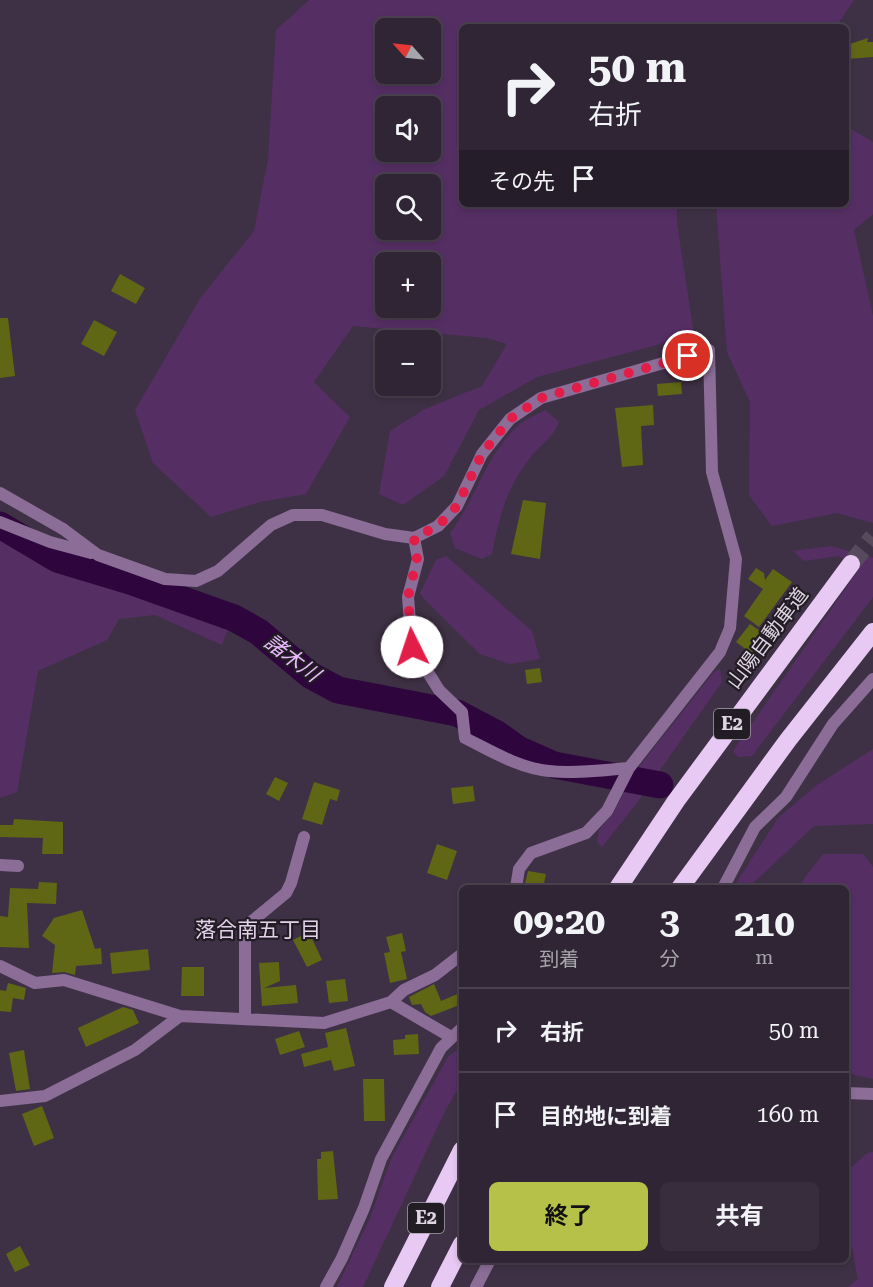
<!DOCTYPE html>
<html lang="ja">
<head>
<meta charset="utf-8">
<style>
  body { margin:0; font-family:"Roboto Serif","Noto Sans JP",serif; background:#372d3c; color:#f1f3f6; height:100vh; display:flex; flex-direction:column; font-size:22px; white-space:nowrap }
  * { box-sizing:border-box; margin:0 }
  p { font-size:20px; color:#a7a5ac }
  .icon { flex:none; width:33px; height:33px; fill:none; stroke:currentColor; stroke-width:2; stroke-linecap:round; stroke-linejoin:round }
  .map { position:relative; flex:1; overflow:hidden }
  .panel { position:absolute; left:459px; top:885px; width:390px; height:378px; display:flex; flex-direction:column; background:#2f2534; border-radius:9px; box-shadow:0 3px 9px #0003,0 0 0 2px #4a424f }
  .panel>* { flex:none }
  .hud { position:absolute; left:459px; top:24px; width:390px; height:183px; border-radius:9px; box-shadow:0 3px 9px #0003,0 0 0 2px #4a424f; background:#2f2534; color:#f1f3f6; overflow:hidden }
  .needle { width:39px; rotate:297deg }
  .fabs { position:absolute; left:375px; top:18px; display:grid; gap:12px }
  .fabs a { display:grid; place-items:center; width:66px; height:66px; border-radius:9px; background:#2f2534; box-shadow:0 3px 9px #0003,0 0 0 2px #4a424f; font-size:30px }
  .pin { position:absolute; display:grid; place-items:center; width:51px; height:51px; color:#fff; margin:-26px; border:3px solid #fff; border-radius:50%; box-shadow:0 2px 6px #0007 }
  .me { position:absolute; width:66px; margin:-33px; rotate:356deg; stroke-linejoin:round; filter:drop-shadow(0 0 4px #0008) }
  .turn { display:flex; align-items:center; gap:21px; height:126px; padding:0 30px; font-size:27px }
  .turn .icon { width:78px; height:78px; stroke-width:2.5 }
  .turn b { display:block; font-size:42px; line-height:51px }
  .then { display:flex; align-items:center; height:57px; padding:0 30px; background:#0003; gap:12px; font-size:22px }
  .eta { display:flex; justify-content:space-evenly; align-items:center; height:102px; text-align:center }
  .eta b { font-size:36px; font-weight:700; line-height:42px }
  .action { display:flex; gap:12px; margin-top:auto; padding:12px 30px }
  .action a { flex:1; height:69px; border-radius:9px; background:#b6c149; color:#111; font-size:24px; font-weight:700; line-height:69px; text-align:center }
  .action a+a { background:#372d3c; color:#f1f3f6 }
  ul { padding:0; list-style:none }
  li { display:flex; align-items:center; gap:18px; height:84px; padding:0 30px; border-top:2px solid #4a424f }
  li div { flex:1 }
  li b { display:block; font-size:22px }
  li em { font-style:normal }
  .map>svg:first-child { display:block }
  .green { fill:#552f64; fill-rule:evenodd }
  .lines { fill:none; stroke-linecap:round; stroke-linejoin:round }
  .river { stroke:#2e053c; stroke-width:27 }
  .building { fill:#5f6614 }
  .motorway-tunnel { stroke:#574a5c; stroke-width:18; stroke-dasharray:18 9; stroke-linecap:butt }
  .minor { stroke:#8b6d97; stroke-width:12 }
  .tertiary { stroke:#8b6d97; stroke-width:12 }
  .motorway { stroke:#e7c9f3; stroke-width:18 }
  .route { stroke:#e11d48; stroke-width:10; stroke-dasharray:0 18 }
  .labels { text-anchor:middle; stroke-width:4.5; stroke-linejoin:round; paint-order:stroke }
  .shield { fill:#221c25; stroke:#a59ea9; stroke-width:1.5 }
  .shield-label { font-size:18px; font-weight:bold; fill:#ddd5e1 }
  .street-label { font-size:20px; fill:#ddd5e1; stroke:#221c25 }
  .water-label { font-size:21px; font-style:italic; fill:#eabafe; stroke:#221c25 }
  .neighbourhood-label { font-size:21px; fill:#e3d1ea; stroke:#221c25 }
</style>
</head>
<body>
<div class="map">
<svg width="873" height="1287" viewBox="0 0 873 1287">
  <rect width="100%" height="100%" fill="#3f3145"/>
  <path class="green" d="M309,0h545l-17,25 -5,2h-370v177h215v19l17,112 -157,42 -58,33 -35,66 -41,29 -24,-11 11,-63 35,-22 57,-23 25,-42 -20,-6 -134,-12 -39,56 36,35 -44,77 -46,8 -49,15 -58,-54 -18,-53 66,-113 53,-66 14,-72 8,-129zM386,28h44v46h-44zM386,106h44v46h-44zM386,184h44v46h-44zM386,262h44v46h-44z
    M846,126l27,16v72l-19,16 19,86v207l-36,-10 -65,13 -23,-31 1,-93 -23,-50 -11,-148h130z
    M545,410l14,12c-6,16 -20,24 -30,37 -24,33 -29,55 -37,95l-10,5 -27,-11 -5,-15c26,-34 37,-81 70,-109 7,-6 17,-9 25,-14z
    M0,537l37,16 43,25 133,25 16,23 -7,19 -67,-30 -36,4 -12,21 -69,31 -21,121 -17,6z
    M831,546l42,12v39l-121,159 -14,1 -5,-6 126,-182 -20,-13 -35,5 -11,-10z
    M446,556l86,75 8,28 -30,5 -30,-10 -54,-53 -6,-8 16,-33z
    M720,669l2,13 -86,122 -34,43 -5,-5 2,-12 13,-15 23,-43 79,-100z
    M873,749v75l-59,2 -66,62h-15l45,-70 39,-33z
    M823,854h40l10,13v212l-27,-6v-185h-49z
    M462,1046v36l-17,29 -82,176h-26l33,-69 21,-59 57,-102z
    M873,1152v135h-25l10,-8 -6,-31 -6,-2v-74l21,-19z"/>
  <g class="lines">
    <path class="river" d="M0,525l57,34 73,22 104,37 25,14 51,43 28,15 119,23 40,21 21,15 36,16 106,20"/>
  </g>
  <path class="building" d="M868,38l-1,4h6v15l-26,2v-14z
    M120,274l25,14 -9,16 -25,-13z
    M0,318h8l7,58 -15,2z
    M94,320l23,12 -13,24 -23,-12z
    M681,382l1,12 -24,2 -1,-12z
    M653,405l1,20 -13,1 2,39 -21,2 -7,-59z
    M523,500l23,3 -6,56 -29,-5z
    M756,568l8,5 1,7 8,-11 19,13 -33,45 -15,-11 19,-27 -15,-10z
    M750,624l16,11 -14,19 -16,-12z
    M540,668l2,14 -15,2 -2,-14z
    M275,777l13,6 -9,18 -13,-7z
    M314,782l26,8 -3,11 -7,-2 -8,26 -20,-6z
    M473,786l2,15 -22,3 -2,-16z
    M14,819l49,3v32h-21l1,-16 -43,-1v-12h13z
    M437,844l20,7 -10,29 -20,-7z
    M528,871l18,3 -3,14h-19z
    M39,882l18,1 -1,21 -29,-1 2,45 -29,-1v-31l8,1 2,-29 28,1z
    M82,910l13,39 6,-1 1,16 -26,2 -1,9 -11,-3 -12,1 3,-28 -13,-9 12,-18z
    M309,932l13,28 -15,7 -14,-27z
    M402,933l4,18 -5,1 6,27 -17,4 -6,-30 6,-1 -4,-15z
    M148,949l2,21 -38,4 -2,-21z
    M279,962l1,19 -16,7 32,-3 2,18 -36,3 -3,-43z
    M182,967h22v29h-23z
    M345,979l3,22 -19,2 -3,-22z
    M8,983l18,5 -2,12 -11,-2 -2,14 -11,-1v-21l6,1z
    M434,984l7,17 21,-9v12l-31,12 -6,-4 -4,-8 -9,1 -3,-8z
    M123,1007l10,3 6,13 -53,24 -8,-19z
    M346,1028l9,38 -21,5 -3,-11 -27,7 -3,-13 27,-7 -3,-14z
    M299,1031l6,16 -25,8 -5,-16z
    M418,1034l1,20 -25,1 -1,-15 12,-1v-4z
    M24,1050l6,39 -14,2 -7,-38z
    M363,1079h21l1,42h-21z
    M42,1106l12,32 -20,8 -12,-32z
    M333,1151l5,48 -20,1 -1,-41h4v-7z
    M20,1246l10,19 -15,7 -9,-18z"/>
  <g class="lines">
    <path class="motorway-tunnel" d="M851,564l22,-27"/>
    <path class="minor" d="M0,522l50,20 41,11
      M63,529l35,26 67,24 31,2 22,-10 53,-46 22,-10h29l63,19 29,4 24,-12 19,-20 25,-52 28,-35 31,-21 168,-48 3,122 24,87 -6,69 -10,24 -91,116 -22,43 -21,22 -55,20 -12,16 -3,19
      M414,538l4,21 -10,38 4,50 27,43 23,22 3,26c26,13 54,30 84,33 26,3 54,-1 80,-3
      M0,865l18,1
      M723,888l32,-61 31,-30 47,-73 40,-45
      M0,966l35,17 29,-3 116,36
      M391,1002l13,-12 31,-15 27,-21
      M245,1018v-91l41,-34 5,-10 13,-46
      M846,1093l27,1
      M0,1101l45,-5 90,-46 45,-34 144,7 67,-21 60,35
      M326,1287l16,-29 22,-50 17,-49 60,-111 21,-20
      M476,1287l14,-27"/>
    <path class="tertiary" d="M0,493l63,36"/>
    <path class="motorway" d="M618,888l58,-87 175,-237
      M680,888l108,-148 85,-108
      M393,1287l69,-137
      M440,1287l22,-43"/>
  </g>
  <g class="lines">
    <path class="route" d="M412,647l-4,-50 9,-38 -3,-21 24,-12 19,-20 25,-52 28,-35 31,-21 147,-42"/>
  </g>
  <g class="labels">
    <g class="shield">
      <rect x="714" y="709" width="36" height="30" rx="4.5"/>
      <rect x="408" y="1203" width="36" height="30" rx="4.5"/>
    </g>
    <g class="shield-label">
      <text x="732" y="730">E2</text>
      <text x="426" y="1224">E2</text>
    </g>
    <g class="street-label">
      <text transform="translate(767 638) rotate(-53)" y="7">山陽自動車道</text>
    </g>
    <g class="water-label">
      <text transform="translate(292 658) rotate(37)" y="7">諸木川</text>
    </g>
    <g class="neighbourhood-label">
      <text x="258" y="937">落合南五丁目</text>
    </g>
  </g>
</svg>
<div class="fabs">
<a><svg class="needle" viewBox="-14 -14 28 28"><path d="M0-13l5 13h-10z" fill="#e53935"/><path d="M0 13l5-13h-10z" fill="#a7a5ac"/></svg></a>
<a><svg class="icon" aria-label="sound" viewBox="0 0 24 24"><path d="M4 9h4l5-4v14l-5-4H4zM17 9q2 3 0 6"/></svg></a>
<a><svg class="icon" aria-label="search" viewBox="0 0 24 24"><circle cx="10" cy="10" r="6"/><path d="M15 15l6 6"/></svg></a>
<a>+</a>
<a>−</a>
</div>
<div class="pin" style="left:688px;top:356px;background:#d93025"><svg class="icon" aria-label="arrive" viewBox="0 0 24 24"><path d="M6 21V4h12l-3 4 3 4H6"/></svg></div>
<svg class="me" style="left:412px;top:647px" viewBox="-20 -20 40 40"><circle r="19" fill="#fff"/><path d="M0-13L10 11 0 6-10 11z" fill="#e11d48"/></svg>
<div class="hud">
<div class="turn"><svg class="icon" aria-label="right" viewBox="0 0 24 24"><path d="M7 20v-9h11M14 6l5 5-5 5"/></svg><div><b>50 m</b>右折</div></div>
<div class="then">その先<svg class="icon" aria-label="arrive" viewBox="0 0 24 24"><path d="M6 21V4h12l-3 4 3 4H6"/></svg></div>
</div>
<section class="panel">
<div class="eta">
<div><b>09:20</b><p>到着</p></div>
<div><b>3</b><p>分</p></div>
<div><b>210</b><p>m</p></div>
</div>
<ul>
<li><svg class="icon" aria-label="right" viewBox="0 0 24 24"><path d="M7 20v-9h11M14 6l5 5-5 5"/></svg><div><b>右折</b></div><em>50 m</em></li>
<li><svg class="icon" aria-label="arrive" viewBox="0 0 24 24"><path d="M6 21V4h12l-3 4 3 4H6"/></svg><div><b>目的地に到着</b></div><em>160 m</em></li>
</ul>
<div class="action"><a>終了</a><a>共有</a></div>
</section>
</div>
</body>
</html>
